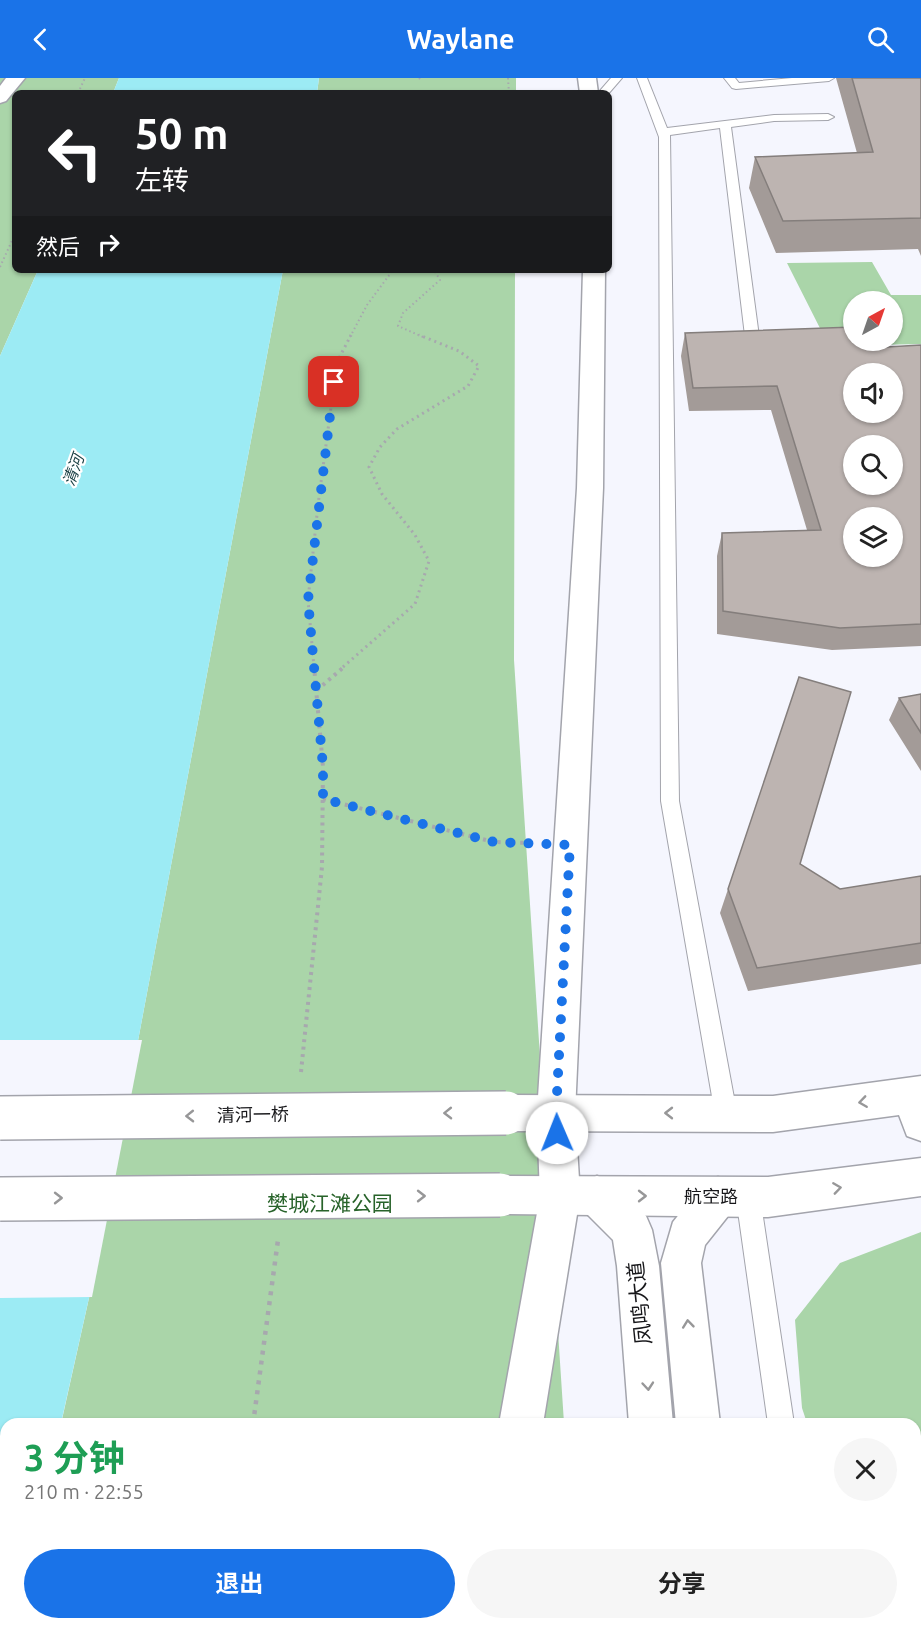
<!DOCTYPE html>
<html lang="zh">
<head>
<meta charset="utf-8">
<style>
  body { margin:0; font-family:Ubuntu,"Noto Sans SC",sans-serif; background:#f6f6f6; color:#222; height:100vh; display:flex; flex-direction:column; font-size:22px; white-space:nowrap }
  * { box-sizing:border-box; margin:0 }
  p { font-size:20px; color:#767676 }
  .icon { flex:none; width:33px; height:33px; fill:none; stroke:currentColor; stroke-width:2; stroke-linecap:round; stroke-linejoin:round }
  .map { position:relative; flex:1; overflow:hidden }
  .sheet { position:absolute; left:0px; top:1340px; width:921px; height:212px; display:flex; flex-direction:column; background:#fff; border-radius:18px 18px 0 0; box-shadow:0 2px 4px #0004 }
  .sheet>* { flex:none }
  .hud { position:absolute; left:12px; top:12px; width:600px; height:183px; border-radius:9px; box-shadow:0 2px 4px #0004; background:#202124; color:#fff; overflow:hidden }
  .needle { width:39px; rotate:40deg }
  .tools { position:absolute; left:843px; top:213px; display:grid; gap:12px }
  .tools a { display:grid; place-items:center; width:60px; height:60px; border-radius:50%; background:#fff; box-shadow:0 2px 4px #0004; font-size:30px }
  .pin { position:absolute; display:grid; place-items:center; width:51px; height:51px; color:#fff; margin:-26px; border-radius:12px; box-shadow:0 3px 9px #0006 }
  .me { position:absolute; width:66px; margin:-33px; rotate:359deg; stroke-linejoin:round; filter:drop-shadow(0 0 4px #0008) }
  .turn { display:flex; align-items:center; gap:21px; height:126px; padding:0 24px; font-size:27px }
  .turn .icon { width:78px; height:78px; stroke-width:2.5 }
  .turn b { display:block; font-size:42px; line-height:51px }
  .then { display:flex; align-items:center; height:57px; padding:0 24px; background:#0003; gap:12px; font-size:22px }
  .round { display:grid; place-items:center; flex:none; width:63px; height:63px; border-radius:32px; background:#f6f6f6 }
  .head { display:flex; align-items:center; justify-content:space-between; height:102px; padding:0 24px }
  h1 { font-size:36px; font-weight:700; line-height:45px; color:#1e9e55 }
  .primary-button { display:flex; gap:12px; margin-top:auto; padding:12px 24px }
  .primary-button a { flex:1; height:69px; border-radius:36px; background:#1a73e8; color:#fff; font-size:24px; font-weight:700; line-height:69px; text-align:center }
  .primary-button a+a { background:#f6f6f6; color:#222 }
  header { display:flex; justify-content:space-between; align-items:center; height:78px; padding:0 24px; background:#1a73e8; color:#fff; font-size:27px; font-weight:700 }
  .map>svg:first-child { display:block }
  .green { fill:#aad5a9; fill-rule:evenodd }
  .water { fill:#9cebf4 }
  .pier { fill:#f5f6fe }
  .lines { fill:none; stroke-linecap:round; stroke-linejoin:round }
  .lane-casing { stroke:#a3a4ac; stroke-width:2 }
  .street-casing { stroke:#a3a4ac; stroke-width:3 }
  .secondary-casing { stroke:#a3a4ac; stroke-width:3 }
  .primary-casing { stroke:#a3a4ac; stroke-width:3 }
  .path-far3 { stroke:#a7a8ae; stroke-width:2; stroke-dasharray:1.5 3; stroke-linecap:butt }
  .path-far2 { stroke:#a7a8ae; stroke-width:3; stroke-dasharray:2 4; stroke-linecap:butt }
  .path-far1 { stroke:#a7a8ae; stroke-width:4; stroke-dasharray:3 4.5; stroke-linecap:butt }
  .path { stroke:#a7a8ae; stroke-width:4.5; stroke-dasharray:4 6; stroke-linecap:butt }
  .lane { fill:#fff; fill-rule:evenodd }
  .street { fill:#fff; fill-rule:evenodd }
  .secondary { fill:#fff; fill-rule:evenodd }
  .primary { fill:#fff; fill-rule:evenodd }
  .primary-bridge-casing { stroke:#a3a4ac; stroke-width:46; stroke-linecap:butt }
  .primary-bridge { stroke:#fff; stroke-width:43 }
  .wall { fill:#a39b98 }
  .building { fill:#bdb4b1; stroke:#847e7c; stroke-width:1.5; fill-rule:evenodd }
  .oneway { stroke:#979798 }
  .route { stroke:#1a73e8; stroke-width:10; stroke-dasharray:0 18 }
  .labels { text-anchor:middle; stroke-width:4.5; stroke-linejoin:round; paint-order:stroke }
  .far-water-label { font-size:16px; font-style:italic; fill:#183e42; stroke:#fff }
  .street-label { font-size:18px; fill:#17171a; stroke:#fff }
  .near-park-label { font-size:21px; fill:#28632a; stroke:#fff }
  .near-street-label { font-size:21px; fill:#17171a; stroke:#fff }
</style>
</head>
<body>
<header><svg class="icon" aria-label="back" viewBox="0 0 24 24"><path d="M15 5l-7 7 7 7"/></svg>Waylane<svg class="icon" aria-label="search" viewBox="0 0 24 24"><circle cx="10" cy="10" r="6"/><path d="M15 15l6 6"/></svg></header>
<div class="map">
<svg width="921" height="1550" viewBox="0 0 921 1550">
  <rect width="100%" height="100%" fill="#f5f6fe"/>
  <path class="green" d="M0,0h119l-6,15h-98v177h23l-38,86z
    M319,0h197v15h-199z
    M872,184l19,33h30v49l-92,2 -42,-83zM854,224h38v38h-38z
    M283,192h232l-1,390 50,763 -503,1 32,-144z
    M921,1154v396h-46l-1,-5h41v-199l-108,-1 -5,-15 -7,-88 45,-57z
    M15,1545h562v5h-563z"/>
  <path class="water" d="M119,0h200l-2,15h-204z
    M38,192h245l-190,1010 -32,143 -55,1v199h9l-1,5h-14v-1272z"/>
  <path class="pier" d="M0,962h142l-50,257 -92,1z"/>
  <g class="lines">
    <defs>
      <path id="lane" d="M611,0h11l-13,15h-11z
        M637,0h10l20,50 107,-13 54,-1 6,3 -6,3 -54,1 -43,6 29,217 -7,4 -7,-4 -26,-216 -50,7 9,666 58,313 -3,8 -8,3 -8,-3 -3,-8 -54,-313 -2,-664z
        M724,0h11l4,5 53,-5h42l-5,3 -93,8 -4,-1z
        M748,1107l8,4 4,8 34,227h-26l-32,-227 4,-8z
        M797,1545h28v5h-28z"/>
      <path id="street" d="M578,0h18l2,15h-18z
        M583,192h22l-2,218 -28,625 5,83 -37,228h-44l41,-228 -3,-83 40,-625z
        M484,1545h48l-1,5h-48z"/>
      <path id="secondary" d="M6,0h19l-19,23 -6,2v-17z
        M597,1098l14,6 35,34 6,14 7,36 14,158h-44l-12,-158 -4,-26 -30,-30 -6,-14 6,-14z
        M718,1099l14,6 6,14 -6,14 -27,34 -4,18 19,161h-44l-15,-161 12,-41 31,-39z
        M643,1545h48l1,5h-48z
        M695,1545h48l1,5h-48z"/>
      <path id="primary" d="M921,998v65l-14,-5 -8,-21 -126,17 -267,-1 -13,-5 -6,-13 6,-13 13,-5 267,1z
        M921,1080v38l-153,21 -268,-3 -14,-5 -6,-14 6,-14 14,-5 268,1z"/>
    </defs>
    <use href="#lane" class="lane-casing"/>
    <use href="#street" class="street-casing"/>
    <use href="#secondary" class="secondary-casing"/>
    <use href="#primary" class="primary-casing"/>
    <path class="path-far3" d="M419,0l3,3
      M508,0l1,15
      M78,15l7,-15
      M0,189l15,-33
      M350,259l17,-32 26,-35
      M423,259l-25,-11 5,-13 37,-33 -6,-10"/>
    <path class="path-far2" d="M314,589l-6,-67 10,-95 19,-143 14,-27
      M343,589l72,-63 14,-43 -14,-26 -33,-41 -13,-27 11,-20 17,-18 71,-43 11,-20 -20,-15 -40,-16"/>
    <path class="path-far1" d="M317,612l28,-24
      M323,721l171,43 39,1
      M301,994l21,-205 1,-100 -9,-101"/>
    <path class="path" d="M253,1346l25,-184
      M225,1545v5"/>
    <use href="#lane" class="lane"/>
    <use href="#street" class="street"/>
    <use href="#secondary" class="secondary"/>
    <use href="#primary" class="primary"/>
    <defs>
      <path id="primary-bridge" d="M0,1040l506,-5
        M0,1121l500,-4"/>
    </defs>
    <use href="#primary-bridge" class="primary-bridge-casing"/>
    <use href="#primary-bridge" class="primary-bridge"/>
  </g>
  <path class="wall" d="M836,0h85v178l-3,-7 -142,4 -27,-65 6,-31 102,-4z
    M685,255l185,15 51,-3v301l-89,4 -115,-16v-78l5,-23 85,-3 -36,-120 -82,1 -8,-55z
    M799,599l1,187 40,25 81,-13v88l-173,27 -28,-78z
    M921,616v77l-32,-51 10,-22z"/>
  <path class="building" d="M852,0h69v140l-138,3 -28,-64 118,-5z
    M854,249v13h11l5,8 51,-3v279l-81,4 -117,-17 -1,-78 99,-3 -44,-144 -84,2 -8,-55zM854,296h38v38h-38zM854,368h38v38h-38zM854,440h38v38h-38z
    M799,599l52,15 -51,172 40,25 81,-13v67l-164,25 -29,-79z
    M921,616v39l-22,-35z"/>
  <defs><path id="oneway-chevron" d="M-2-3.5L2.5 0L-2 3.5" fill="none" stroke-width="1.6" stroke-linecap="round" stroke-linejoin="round" transform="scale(1.5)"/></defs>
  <g class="oneway">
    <use href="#oneway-chevron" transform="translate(863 1024) rotate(172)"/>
    <use href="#oneway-chevron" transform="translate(448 1035) rotate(179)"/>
    <use href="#oneway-chevron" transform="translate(669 1035) rotate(-180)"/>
    <use href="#oneway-chevron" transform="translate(190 1038) rotate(179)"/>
    <use href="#oneway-chevron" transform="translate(837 1110) rotate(-8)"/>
    <use href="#oneway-chevron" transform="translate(421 1118)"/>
    <use href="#oneway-chevron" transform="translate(642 1118)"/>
    <use href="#oneway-chevron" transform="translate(58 1120)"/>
    <use href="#oneway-chevron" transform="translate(688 1246) rotate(-96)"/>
    <use href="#oneway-chevron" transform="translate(648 1308) rotate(85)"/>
  </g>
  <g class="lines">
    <path class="route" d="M334,304l-26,218 15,167v32l171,43 76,3 -14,268 1,20"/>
  </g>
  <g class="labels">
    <g class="far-water-label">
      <text transform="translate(73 392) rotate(-70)" y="6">清河</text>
    </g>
    <g class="street-label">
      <text transform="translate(253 1037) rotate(-1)" y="6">清河一桥</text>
      <text x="711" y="1125">航空路</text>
    </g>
    <g class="near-park-label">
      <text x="330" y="1133">樊城江滩公园</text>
    </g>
    <g class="near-street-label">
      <text transform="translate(640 1225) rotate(-96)" y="7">凤鸣大道</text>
    </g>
  </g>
</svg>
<div class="tools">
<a><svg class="needle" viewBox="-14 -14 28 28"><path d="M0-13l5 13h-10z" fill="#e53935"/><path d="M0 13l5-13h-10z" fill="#767676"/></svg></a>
<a><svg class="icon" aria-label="sound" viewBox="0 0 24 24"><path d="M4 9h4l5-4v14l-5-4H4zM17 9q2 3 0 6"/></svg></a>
<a><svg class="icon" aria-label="search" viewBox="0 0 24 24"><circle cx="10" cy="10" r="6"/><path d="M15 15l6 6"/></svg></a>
<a><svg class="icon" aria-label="layers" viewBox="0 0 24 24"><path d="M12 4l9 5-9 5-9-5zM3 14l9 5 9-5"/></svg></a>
</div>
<div class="pin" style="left:334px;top:304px;background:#d93025"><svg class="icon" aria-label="arrive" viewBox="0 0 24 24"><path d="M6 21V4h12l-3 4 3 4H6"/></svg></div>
<svg class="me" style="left:557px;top:1055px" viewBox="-20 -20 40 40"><circle r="19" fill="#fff"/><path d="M0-13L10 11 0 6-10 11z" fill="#1a73e8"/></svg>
<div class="hud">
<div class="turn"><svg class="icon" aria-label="left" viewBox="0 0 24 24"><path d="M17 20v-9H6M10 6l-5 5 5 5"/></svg><div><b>50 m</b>左转</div></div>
<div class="then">然后<svg class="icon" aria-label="right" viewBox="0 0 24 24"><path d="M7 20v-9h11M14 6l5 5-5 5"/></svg></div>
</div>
<section class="sheet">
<div class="head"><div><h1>3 分钟</h1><p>210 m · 22:55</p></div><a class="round"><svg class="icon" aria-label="close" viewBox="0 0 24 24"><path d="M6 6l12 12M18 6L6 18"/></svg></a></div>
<div class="primary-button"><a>退出</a><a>分享</a></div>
</section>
</div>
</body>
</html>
